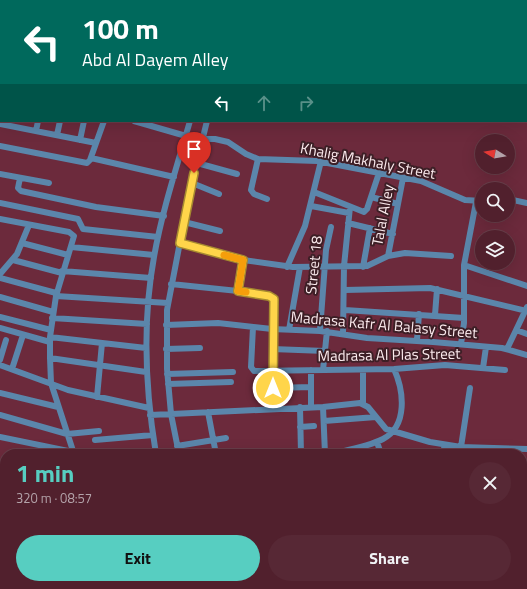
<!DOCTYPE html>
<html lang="en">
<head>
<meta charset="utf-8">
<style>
  body { margin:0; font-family:"Titillium Web",sans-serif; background:#572835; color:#f1f3f6; height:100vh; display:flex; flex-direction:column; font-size:15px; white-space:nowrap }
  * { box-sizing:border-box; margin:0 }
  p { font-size:13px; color:#b4a3aa }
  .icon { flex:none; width:22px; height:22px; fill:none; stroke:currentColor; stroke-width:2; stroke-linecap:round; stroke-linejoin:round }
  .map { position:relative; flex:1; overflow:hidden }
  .sheet { position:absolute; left:0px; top:449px; width:527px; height:140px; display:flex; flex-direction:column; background:#51202d; border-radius:16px 16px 0 0; box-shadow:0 4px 16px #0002,0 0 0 1px #673e49 }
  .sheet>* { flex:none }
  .banner { position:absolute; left:0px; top:0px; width:527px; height:122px; box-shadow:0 4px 16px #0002,0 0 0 1px #673e49; background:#00695c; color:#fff; overflow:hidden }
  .needle { width:26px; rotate:281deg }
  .controls { position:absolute; left:475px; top:134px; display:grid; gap:8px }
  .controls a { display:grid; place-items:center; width:40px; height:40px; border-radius:50%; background:#51202d; box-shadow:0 4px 16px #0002,0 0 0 1px #673e49; font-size:20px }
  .pin { position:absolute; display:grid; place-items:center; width:34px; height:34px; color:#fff; margin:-41px -17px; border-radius:50% 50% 50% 0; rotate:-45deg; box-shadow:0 0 4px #0007 }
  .pin .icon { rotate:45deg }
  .me { position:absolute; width:44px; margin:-22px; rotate:0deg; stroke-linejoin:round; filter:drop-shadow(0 0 3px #0008) }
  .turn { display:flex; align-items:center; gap:14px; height:84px; padding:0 16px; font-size:18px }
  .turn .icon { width:52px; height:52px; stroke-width:2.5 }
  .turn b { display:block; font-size:28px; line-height:34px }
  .lanes { display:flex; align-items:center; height:38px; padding:0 16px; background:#0003; justify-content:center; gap:20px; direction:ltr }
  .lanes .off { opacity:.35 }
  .round { display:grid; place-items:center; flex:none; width:42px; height:42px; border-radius:21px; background:#572835 }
  .summary { display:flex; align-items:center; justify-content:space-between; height:68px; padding:0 16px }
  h1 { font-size:24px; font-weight:700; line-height:30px; color:#57cec1 }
  .button { display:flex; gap:8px; margin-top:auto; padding:8px 16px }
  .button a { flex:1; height:46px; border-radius:24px; background:#57cec1; color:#111; font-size:16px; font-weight:700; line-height:46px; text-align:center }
  .button a+a { background:#572835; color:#f1f3f6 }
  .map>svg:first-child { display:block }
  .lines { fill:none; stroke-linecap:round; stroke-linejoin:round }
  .minor { stroke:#5b86ab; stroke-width:6 }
  .route-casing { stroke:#a68a30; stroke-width:10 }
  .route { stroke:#ffd54a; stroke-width:7 }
  .slow { stroke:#f59e0b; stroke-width:7 }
  .labels { text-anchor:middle; stroke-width:4; stroke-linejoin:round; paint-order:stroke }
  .street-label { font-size:15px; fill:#fbeaed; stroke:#3d1f26 }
</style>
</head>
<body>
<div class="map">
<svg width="527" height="589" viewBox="0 0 527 589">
  <rect width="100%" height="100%" fill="#6c2a3c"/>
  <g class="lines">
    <path class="minor" d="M367,0v1
      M14,1v-1
      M52,1v-1
      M75,1v-1
      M105,1v-1
      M146,1l1,-1
      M230,1v-1
      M249,1l1,-1
      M297,1v-1
      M0,13h1
      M0,25h1
      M0,68h1
      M0,80l1,-5
      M134,121l52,15
      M0,124l96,19
      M36,131l2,-10
      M57,135l3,-14
      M202,139h13l13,3 18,12 12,5 59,2 104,20 44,19 17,1
      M80,140l4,-19
      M0,146l87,17 3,-3 14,-39
      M91,158l83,19
      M258,159l-7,31 3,4 13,5
      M197,163l40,11
      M0,174l49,9
      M20,178l-2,10 3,3 75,16 68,9
      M192,183l27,11
      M314,192l50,20 3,-3 12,-36
      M371,197l27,7
      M508,199l19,4
      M0,203l78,16 5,10 75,8
      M311,206l38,7
      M0,219l69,13 5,4 -18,60 -6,41v21l1,25 23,71
      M184,222l36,9
      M348,223l45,11
      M22,243l46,12
      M180,243l63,17 50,7 74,-1 21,-10 17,-3 46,3
      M71,247l83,8
      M388,256l15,-78
      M13,260l49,13
      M464,265l63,21
      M287,267l18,-41 16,-65
      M363,267l7,-39
      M62,271l89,7
      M0,274l17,-20 12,-29
      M0,278l56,15
      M171,284l67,7 34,7 2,5 -1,81 2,24
      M345,290l85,-2 97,23
      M238,291l5,-31
      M56,296l112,7
      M0,297l53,15
      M345,310l119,8
      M435,315l2,-26
      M0,317l51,13
      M52,318l95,6
      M166,325l52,-2 54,6 48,2 47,7 66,4 69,6 25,7
      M253,327l-2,40 3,4 140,-2 51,-4 60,5
      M0,328l50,14
      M289,330l11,-63
      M516,330l11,4
      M320,331l6,-81 5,-23
      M343,334l1,-68 6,-59
      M50,337l96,11
      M417,340l2,-26
      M461,344l3,-21v-58l12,-63
      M166,349l34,-1
      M272,349l53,2
      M507,349l20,-42
      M50,358l96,14
      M0,360l6,-20
      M0,365l68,25 81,18
      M483,368l3,-21
      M12,369l11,-34
      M311,370v37
      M323,370l4,-39
      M167,374l66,-2
      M168,384l63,-2
      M273,388l38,-1
      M0,393l58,14
      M97,397l5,-54
      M363,404v-34
      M300,407l1,47
      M323,407l2,47
      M208,412l8,42
      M0,415l67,19 32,-3
      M150,415l173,-8 37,-4 8,4 18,22 44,13 31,5 66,2
      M324,421l52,-4
      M300,427l14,-1
      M0,437l73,15
      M95,440l58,-5
      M377,442l4,12
      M177,446l49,-8
      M461,447l9,-59
      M156,454c-11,-66 -14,-131 -2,-197 8,-46 23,-91 36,-136
      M179,454l-8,-40 -4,-45v-59l23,-120 17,-69
      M331,454c17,-4 36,-7 52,-15 25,-13 21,-48 11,-70
      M440,454l6,-8
      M0,466h5
      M0,503l5,2
      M522,547l5,31
      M0,557l5,2
      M0,581l5,2
      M11,584l19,5
      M117,584l22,5
      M178,584v5
      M199,584l1,5
      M288,584v1
      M322,584l2,5
      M398,584l3,5
      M449,584l5,5
      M485,584l3,5
      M514,584l2,5
      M48,589v-5
      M91,589l1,-5
      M356,589l13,-5
      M428,589l6,-5
      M491,589l9,-5"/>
  </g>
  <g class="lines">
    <defs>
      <path id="route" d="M194,173l-14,70 63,17 -5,31 31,5 5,3 -1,89"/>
    </defs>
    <use href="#route" class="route-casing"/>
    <use href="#route" class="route"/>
    <path class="slow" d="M224,255l19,5 -5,31 8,1"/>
  </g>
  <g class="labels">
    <g class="street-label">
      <text transform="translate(368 161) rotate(11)" y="5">Khalig Makhaly Street</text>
      <text transform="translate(383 215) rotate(-79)" y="5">Talal Alley</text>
      <text transform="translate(314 265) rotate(-84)" y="5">Street 18</text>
      <text transform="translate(384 325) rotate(5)" y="5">Madrasa Kafr Al Balasy Street</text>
      <text transform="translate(389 355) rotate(-1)" y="5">Madrasa Al Plas Street</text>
    </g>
  </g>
</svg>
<div class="controls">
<a><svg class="needle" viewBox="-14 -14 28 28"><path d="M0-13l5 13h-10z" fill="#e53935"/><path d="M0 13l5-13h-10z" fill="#b4a3aa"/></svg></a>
<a><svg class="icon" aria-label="search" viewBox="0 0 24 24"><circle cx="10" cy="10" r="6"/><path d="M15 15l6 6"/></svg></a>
<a><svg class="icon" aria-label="layers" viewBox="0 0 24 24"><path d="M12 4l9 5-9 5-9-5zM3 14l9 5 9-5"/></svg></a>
</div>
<div class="pin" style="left:194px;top:173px;background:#d93025"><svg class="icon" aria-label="arrive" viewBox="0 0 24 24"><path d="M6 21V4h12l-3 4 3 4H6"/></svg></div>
<svg class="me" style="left:273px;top:388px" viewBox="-20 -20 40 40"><circle r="17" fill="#ffd54a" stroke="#fff" stroke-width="3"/><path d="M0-11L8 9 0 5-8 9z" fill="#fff"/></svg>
<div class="banner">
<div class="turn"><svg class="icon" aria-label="left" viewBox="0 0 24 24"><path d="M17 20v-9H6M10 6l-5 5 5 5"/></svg><div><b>100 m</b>Abd Al Dayem Alley</div></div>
<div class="lanes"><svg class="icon" aria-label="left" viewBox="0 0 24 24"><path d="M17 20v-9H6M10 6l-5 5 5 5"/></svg><svg class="icon off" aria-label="ahead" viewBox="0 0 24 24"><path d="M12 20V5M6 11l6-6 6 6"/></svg><svg class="icon off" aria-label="right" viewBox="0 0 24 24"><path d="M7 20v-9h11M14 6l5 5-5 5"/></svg></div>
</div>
<section class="sheet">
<div class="summary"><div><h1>1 min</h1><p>320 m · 08:57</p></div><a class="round"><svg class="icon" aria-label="close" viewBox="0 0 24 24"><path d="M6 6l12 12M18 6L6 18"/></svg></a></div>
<div class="button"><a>Exit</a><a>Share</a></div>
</section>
</div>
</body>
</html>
